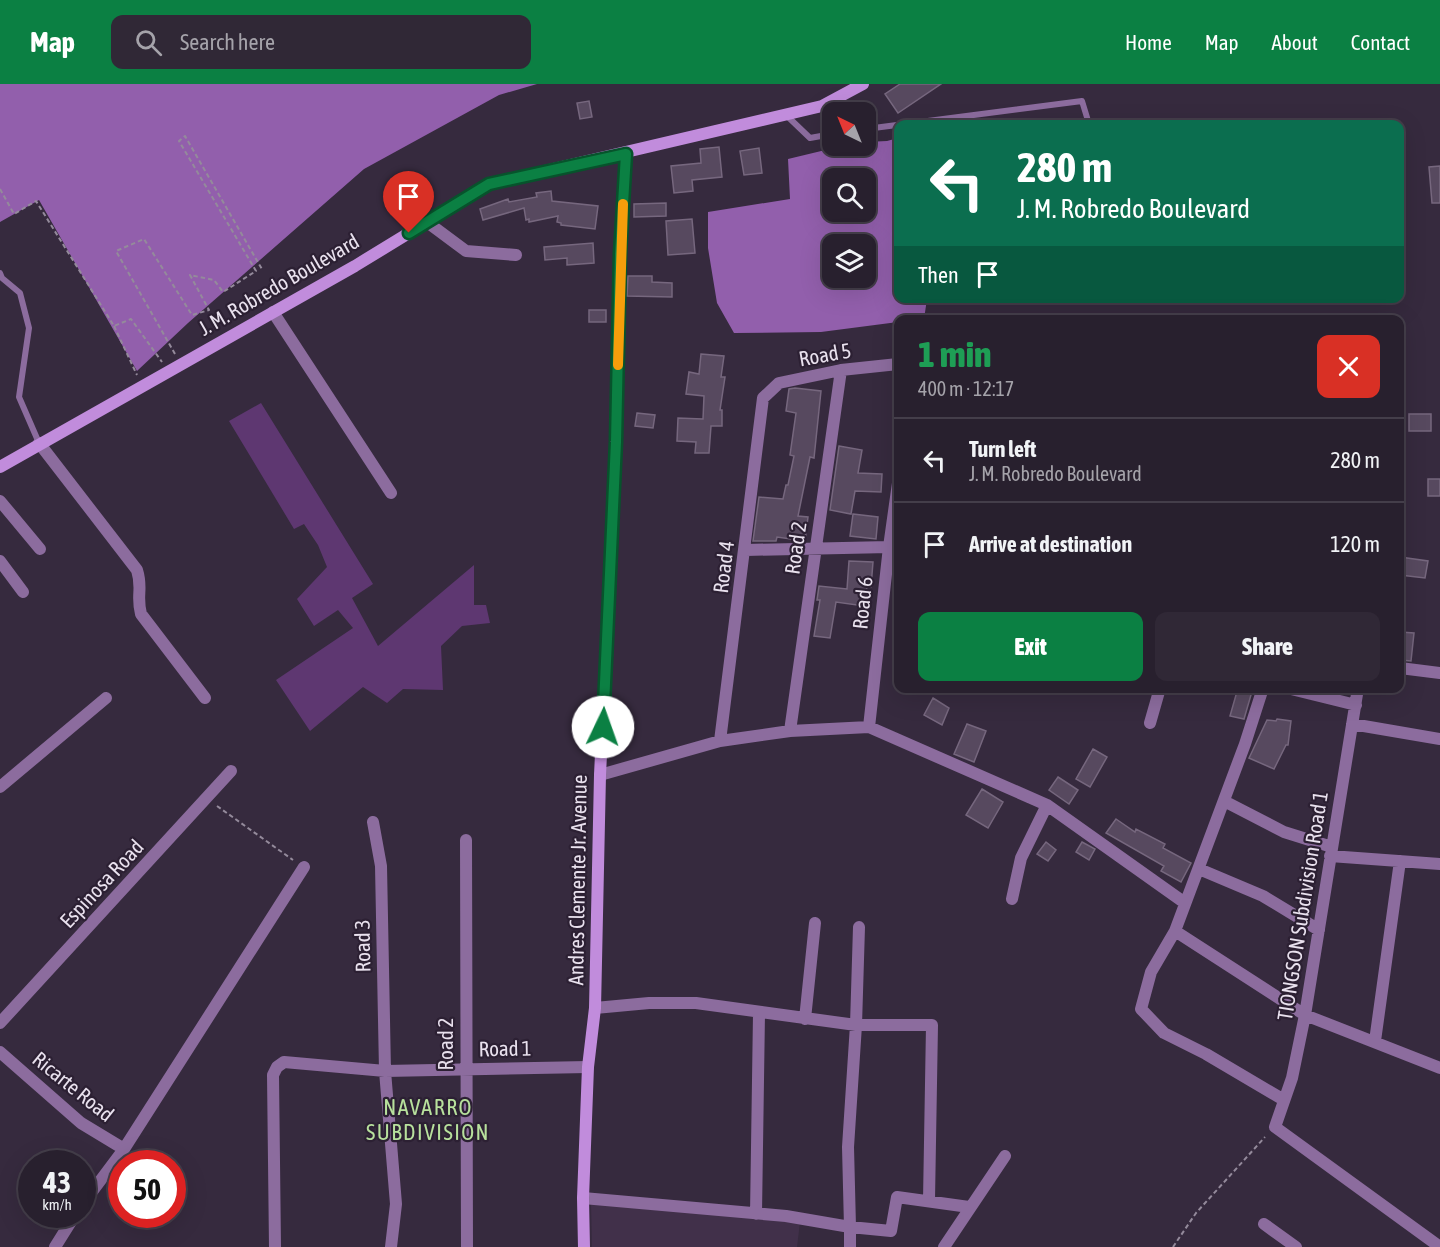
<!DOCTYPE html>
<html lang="en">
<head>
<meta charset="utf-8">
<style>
  body { margin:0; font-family:"Asap Condensed",sans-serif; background:#302836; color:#f1f3f6; height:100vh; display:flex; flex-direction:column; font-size:22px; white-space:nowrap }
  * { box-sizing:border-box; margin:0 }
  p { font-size:20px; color:#a5a3aa }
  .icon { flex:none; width:33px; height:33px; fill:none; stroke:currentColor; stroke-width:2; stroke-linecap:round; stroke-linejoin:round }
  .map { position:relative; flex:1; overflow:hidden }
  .side { position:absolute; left:894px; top:231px; width:510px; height:378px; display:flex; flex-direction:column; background:#28202e; border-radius:12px; box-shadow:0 6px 24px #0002,0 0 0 2px #443e4a }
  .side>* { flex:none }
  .hud { position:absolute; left:894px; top:36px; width:510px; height:183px; border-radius:12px; box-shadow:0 6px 24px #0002,0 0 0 2px #443e4a; background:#0b6e4f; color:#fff; overflow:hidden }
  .needle { width:39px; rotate:317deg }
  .tools { position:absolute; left:822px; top:18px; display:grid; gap:12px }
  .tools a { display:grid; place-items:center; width:54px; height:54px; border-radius:12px; background:#28202e; box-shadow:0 6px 24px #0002,0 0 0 2px #443e4a; font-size:30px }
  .speed { position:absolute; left:18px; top:1066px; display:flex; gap:12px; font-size:30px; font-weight:700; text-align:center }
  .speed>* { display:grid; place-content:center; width:78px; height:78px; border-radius:50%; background:#28202e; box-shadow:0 6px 24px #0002,0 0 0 2px #443e4a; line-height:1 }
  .speed small { font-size:15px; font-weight:400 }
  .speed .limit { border:9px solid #d22; background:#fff; color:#111 }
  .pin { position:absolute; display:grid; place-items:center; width:51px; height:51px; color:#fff; margin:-62px -26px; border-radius:50% 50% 50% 0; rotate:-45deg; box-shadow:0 0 6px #0007 }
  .pin .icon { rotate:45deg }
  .me { position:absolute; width:66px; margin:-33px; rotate:3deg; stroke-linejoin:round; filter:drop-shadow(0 0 4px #0008) }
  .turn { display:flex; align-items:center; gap:21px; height:126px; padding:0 24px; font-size:27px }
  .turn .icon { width:78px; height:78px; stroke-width:2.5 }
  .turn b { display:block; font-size:42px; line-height:51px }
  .then { display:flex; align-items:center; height:57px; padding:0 24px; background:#0003; gap:12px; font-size:22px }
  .round { display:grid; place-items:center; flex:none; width:63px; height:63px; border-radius:12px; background:#302836 }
  .summary { display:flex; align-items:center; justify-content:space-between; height:102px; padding:0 24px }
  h1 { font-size:36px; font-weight:800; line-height:45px; color:#1e9e55 }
  .primary-button { display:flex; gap:12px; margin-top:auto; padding:12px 24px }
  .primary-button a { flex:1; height:69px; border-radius:12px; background:#0b8043; color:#fff; font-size:24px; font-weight:800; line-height:69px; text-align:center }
  .primary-button a+a { background:#302836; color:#f1f3f6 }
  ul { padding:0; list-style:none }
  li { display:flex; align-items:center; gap:18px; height:84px; padding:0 24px; border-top:2px solid #443e4a }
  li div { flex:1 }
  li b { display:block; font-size:22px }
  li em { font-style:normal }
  header { display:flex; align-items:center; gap:36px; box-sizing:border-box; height:84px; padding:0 30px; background:#0b8043; color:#fff }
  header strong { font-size:28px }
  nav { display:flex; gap:33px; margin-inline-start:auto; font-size:21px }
  .search { width:420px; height:54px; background:#302836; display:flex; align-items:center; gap:15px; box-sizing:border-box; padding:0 21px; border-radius:12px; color:#a5a3aa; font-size:22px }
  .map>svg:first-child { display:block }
  .built { fill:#41304a }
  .green { fill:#5e3771 }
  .water { fill:#925fac; fill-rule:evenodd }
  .building { fill:#57495f; stroke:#76677e; stroke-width:1.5 }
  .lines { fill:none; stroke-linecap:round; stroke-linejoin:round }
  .path { stroke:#948a9b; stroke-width:2; stroke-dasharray:4.5 3; stroke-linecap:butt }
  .service { stroke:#8c6c9e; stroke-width:6 }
  .minor { stroke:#8c6c9e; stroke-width:12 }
  .secondary { stroke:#c18cdc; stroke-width:12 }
  .route-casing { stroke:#07532c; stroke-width:15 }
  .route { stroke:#0b8043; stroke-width:10 }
  .slow { stroke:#f59e0b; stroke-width:10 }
  .labels { text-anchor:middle; stroke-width:4.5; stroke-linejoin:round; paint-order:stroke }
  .street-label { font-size:21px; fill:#e9e1ee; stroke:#2c2033 }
  .neighbourhood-label { font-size:22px; letter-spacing:1.5px; fill:#b8e19d; stroke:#2c2033 }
</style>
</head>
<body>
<header>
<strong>Map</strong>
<div class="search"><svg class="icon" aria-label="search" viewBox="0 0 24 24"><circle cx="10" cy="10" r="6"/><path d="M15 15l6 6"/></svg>Search here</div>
<nav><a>Home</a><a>Map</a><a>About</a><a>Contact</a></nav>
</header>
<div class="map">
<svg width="1440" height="1163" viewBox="0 0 1440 1163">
  <rect width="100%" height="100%" fill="#362a3e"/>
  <path class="built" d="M591,1119l209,19 -3,25h-205z"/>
  <path class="green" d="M261,319l112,181 -21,14 26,48 96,-81v40h12l4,18 -28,3 -21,20 2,44 -40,-1 -16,14 -24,-16 -53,44 -34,-51 77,-52 -15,-18 -24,16 -17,-27 30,-32 -9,-22 -14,-21 -10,5 -65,-108z"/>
  <path class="water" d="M0,0h537l-38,11 -135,74 -176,154 -51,48 -98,-171 -39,22z
    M898,54v160l29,1 -3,20 -26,1v2l-77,10 -87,1 -17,-30 -9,-55v-36l82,-13 -2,-40 54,-13h24v-4l21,-1zM832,94h34v34h-34zM832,160h34v34h-34z"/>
  <path class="building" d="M900,0h41l-43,29 -13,-19z
    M589,17l3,16 -12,2 -3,-16z
    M719,63l3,30 -30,3 1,11 -19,2 -3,-27 30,-3 -1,-14z
    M759,64l3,25 -18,2 -4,-24z
    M1440,82v37h-8l-3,-36z
    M551,107l1,10 46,5 -3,23 -34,-4v-2l-4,-1 1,-6 -29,6v-3l-3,1 -2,-12 -41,12 -3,-11 28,-10 1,3 28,-5 -1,-4z
    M666,119v13l-32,1v-13z
    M692,135l3,34 -27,2 -2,-34z
    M593,159l1,20 -27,2v-7l-22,2 -1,-13z
    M628,192h24v6l20,1v14l-45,-1z
    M589,226h17v12h-17z
    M701,270l23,2 -3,21h4l-5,33h2v16h-11l-2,27h-14l1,-11 -19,-1 1,-23 25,1 1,-23 -18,-2 3,-22 10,2z
    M795,304l26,3 -7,67 -4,-1 -12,59 10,1 -3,24 -28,-4 -1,4h-23l6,-44 24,2 3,-14h2l6,-29 -4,-1 6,-42 -10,-2 3,-22z
    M637,329l18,2 -2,13 -18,-2z
    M1409,330h22v17h-22z
    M839,362l23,4 -4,23 24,1 -1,18 -26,-1 -4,23 -21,-4z
    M1428,395h12v17h-12z
    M853,430l25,3 -2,22 -26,-3z
    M1400,473l28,4 -3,17 -25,-3z
    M849,477l24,1 -2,25h-4l-3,19 -28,-4 -6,36 -16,-2 6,-36h-3l2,-14 28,3z
    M1400,548l14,1 -3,28 -11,-1z
    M1238,604h15l-9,31 -14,-3z
    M933,614l16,10 -7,17 -18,-10z
    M1277,635l14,2 -3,24h-2l-12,24 -25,-11 18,-38 9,1z
    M967,640l19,7 -12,31 -20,-8z
    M1093,665l14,8 -17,30 -14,-8z
    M1058,693l20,13 -9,14 -20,-14z
    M982,705l21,13 -15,26 -22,-13z
    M1116,735l19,13 1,-3 29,15 -2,4 28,15 -10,19 -20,-11 3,-5 -58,-33z
    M1046,758l10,8 -8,11 -11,-7z
    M1082,758l13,7 -6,11 -13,-8z"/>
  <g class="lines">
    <path class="path" d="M0,105l14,25 22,-13 78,125 17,-7 31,43
      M114,242l23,49
      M175,270l-59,-103 28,-12 48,76 17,-5 -19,-35 24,5 9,12 33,-21 -77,-130 6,-5 78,135
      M217,722l76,54
      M1173,1163l23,-34 69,-76"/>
    <path class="service" d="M786,31l24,23 22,-4
      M866,45l216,-28 7,23
      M0,189l2,5 18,15 9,35 -10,69 20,46"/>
    <path class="minor" d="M427,138l39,29 50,4
      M273,228l118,181
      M39,359l98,127c6,19 -1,25 4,44l64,84
      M0,417l40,48
      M746,466l143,-3
      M0,477l23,31
      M1400,584l40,5
      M1287,604l69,17
      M1358,604l-53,327 -13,63 -17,49 165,120
      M1150,639l10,-35
      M1352,640l88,15
      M869,643l20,-180 9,-64
      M790,647l51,-361
      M720,657l43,-343 16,-15 62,-13 57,-6
      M600,691l120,-34 70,-10 79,-4 178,78
      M0,703l106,-89
      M1224,717l60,31 48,15
      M466,756l1,407
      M1330,772l110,8
      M1199,785l64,27 56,34
      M1012,815l9,-41 26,-53 138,98
      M1175,847l70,-187 18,-56
      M595,924l54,-5h47l160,22h76l-3,175
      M805,935l10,-96
      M0,939l231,-252
      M1375,957l25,-180
      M0,968l81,71 43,26
      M1284,1016l-78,-46 -42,-21 -23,-24 10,-37 24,-41 130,84 135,53
      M583,1114l203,18 64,11 -2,-80 8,-122 3,-98
      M82,1121l42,-56 180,-282
      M756,1130l3,-201
      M1264,1140l32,23
      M55,1163l20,-32
      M275,1163l-2,-172 4,-8 7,-5 101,9 -4,-205 -8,-44
      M391,1163l5,-43 -11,-133 203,-4
      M850,1163v-20l41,4 6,-34 72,10
      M944,1163l61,-91"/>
    <path class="secondary" d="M0,383l355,-201 134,-82 333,-78 41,-22
      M584,1163l-1,-49 5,-131 7,-59 5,-233 16,-333 4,-188 6,-100"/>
  </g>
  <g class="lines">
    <defs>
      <path id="route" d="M409,149l80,-49 137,-30 -6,100 -4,188 -13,285"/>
    </defs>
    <use href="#route" class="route-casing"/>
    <use href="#route" class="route"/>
    <path class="slow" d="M618,281l5,-161"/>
  </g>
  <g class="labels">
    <g class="street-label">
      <text transform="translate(279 201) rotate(-30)" y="7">J. M. Robredo Boulevard</text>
      <text transform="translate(825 271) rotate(-10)" y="7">Road 5</text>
      <text transform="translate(796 464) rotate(-82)" y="7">Road 2</text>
      <text transform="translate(724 483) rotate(-83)" y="7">Road 4</text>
      <text transform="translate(863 519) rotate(-84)" y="7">Road 6</text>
      <text transform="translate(578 796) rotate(-89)" y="7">Andres Clemente Jr. Avenue</text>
      <text transform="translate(102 800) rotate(-47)" y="7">Espinosa Road</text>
      <text transform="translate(1303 822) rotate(-81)" y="7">TIONGSON Subdivision Road 1</text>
      <text transform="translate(363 862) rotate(-91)" y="7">Road 3</text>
      <text transform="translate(446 960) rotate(-90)" y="7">Road 2</text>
      <text transform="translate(505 965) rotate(-1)" y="7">Road 1</text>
      <text transform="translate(73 1003) rotate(39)" y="7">Ricarte Road</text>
    </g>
    <g class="neighbourhood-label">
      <text x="428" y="1031">NAVARRO<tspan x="428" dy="25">SUBDIVISION</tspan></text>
    </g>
  </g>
</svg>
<div class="tools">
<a><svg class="needle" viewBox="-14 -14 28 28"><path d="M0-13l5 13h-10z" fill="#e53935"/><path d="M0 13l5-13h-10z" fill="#a5a3aa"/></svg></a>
<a><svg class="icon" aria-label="search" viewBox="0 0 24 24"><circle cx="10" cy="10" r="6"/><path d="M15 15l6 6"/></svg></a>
<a><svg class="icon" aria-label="layers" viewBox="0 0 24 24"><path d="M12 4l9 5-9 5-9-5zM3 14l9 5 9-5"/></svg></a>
</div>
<div class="speed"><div>43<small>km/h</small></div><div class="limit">50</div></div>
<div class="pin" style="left:409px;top:149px;background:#d93025"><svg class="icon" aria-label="arrive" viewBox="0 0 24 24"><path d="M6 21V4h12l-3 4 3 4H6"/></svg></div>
<svg class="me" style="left:603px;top:643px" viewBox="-20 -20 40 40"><circle r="19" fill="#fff"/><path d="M0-13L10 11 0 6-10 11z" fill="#0b8043"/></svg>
<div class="hud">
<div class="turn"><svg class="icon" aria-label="left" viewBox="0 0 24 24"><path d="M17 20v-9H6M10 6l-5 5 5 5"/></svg><div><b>280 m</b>J. M. Robredo Boulevard</div></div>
<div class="then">Then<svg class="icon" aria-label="arrive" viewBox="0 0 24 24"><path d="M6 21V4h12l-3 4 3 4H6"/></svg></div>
</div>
<section class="side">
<div class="summary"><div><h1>1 min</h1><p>400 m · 12:17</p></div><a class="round" style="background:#d93025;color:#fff"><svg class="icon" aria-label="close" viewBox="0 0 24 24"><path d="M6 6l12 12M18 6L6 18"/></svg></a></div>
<ul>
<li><svg class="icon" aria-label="left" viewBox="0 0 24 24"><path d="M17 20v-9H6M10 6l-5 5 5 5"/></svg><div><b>Turn left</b><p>J. M. Robredo Boulevard</p></div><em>280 m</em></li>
<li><svg class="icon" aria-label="arrive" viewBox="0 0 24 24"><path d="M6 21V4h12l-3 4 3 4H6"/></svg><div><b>Arrive at destination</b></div><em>120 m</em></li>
</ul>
<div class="primary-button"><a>Exit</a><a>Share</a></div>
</section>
</div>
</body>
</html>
